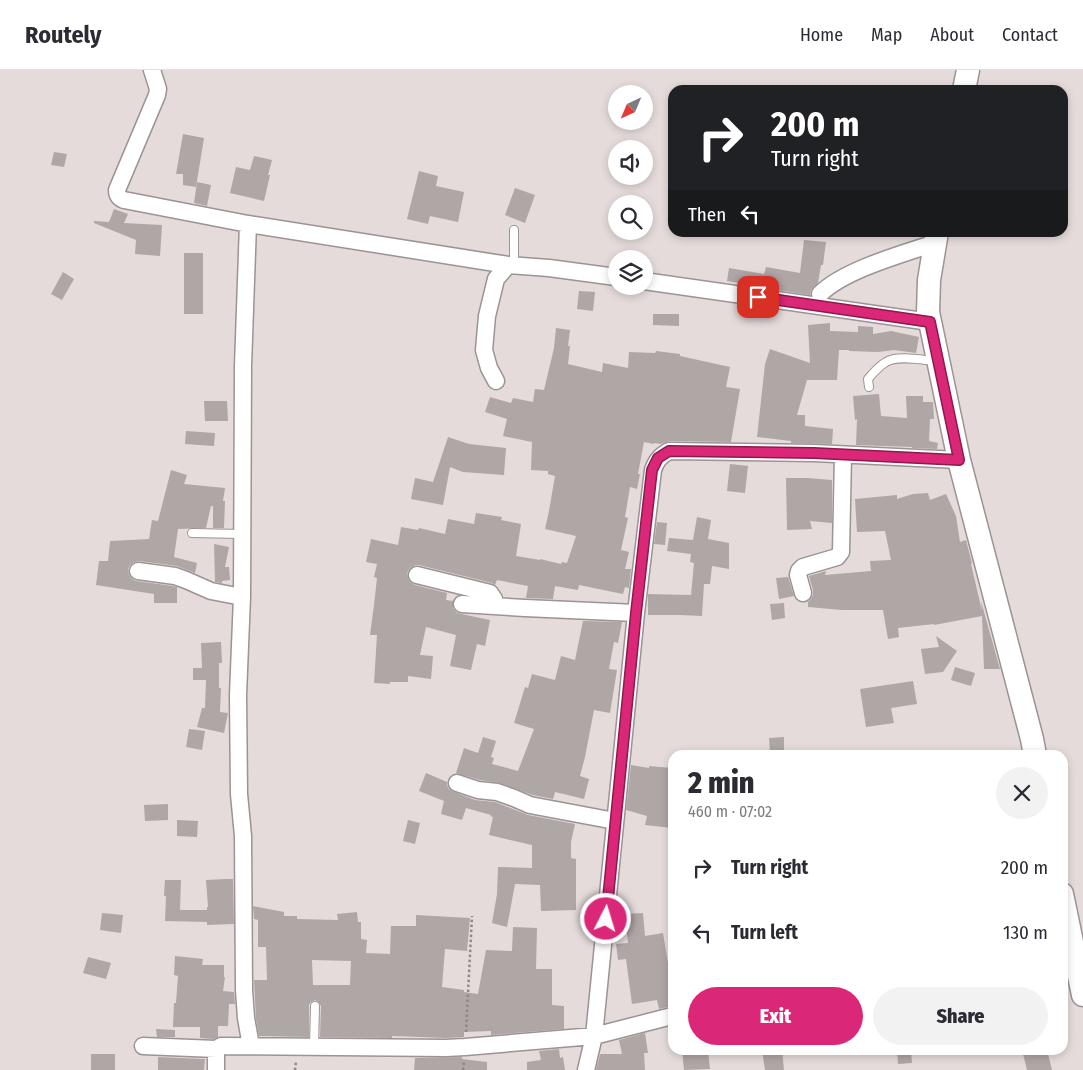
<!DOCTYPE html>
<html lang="en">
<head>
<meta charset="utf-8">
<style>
  body { margin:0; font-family:"Fira Sans Condensed",sans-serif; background:#f2f2f3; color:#2b2b33; height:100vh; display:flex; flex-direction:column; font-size:19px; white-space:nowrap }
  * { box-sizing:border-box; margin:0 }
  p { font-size:16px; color:#7c7c81 }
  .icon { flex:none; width:28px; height:28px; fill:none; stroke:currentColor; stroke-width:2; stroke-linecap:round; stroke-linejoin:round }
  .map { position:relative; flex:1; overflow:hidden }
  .panel { position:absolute; left:668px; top:680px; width:400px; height:305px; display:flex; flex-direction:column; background:#fff; border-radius:15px; box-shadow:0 2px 8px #0003 }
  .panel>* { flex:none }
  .top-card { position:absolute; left:668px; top:15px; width:400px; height:152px; border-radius:15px; box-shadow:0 2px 8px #0003; background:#202124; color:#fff; overflow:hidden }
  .needle { width:32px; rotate:224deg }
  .tools { position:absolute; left:608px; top:15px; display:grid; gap:10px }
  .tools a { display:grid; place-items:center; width:45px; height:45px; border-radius:50%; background:#fff; box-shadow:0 2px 8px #0003; font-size:25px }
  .pin { position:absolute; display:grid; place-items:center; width:42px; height:42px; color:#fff; margin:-21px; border-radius:10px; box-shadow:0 2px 8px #0006 }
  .me { position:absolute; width:55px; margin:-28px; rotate:5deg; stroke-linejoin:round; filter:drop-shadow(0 0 4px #0008) }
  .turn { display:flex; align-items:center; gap:18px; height:105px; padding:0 20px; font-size:22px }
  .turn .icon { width:65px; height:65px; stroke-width:2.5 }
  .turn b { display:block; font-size:35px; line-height:42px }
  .then { display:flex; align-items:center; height:48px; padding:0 20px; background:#0003; gap:10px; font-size:19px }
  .round { display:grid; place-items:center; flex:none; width:52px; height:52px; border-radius:26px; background:#f2f2f3 }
  .overview { display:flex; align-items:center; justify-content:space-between; height:85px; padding:0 20px }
  h1 { font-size:30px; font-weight:800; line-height:38px }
  .primary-button { display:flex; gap:10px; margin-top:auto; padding:10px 20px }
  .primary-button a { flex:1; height:58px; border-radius:30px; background:#db2777; color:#fff; font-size:20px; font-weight:800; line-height:58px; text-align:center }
  .primary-button a+a { background:#f2f2f3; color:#2b2b33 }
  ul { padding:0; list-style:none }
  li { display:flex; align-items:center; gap:15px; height:65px; padding:0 20px }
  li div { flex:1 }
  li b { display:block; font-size:19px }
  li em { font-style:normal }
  header { display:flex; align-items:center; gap:30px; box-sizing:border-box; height:70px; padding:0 25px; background:#fff; border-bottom:1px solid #e1e1e2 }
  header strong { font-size:24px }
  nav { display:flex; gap:28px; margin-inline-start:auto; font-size:18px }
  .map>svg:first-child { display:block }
  .building { fill:#afa6a6; fill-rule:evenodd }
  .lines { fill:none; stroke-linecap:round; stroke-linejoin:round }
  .lane-casing { stroke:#9c9393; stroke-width:10 }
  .street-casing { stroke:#9c9393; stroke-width:19 }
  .secondary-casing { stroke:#9c9393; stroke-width:25 }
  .path { stroke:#8f8888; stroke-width:2.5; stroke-dasharray:2.5 2.5; stroke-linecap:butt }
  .lane { stroke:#fff; stroke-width:8 }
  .street { stroke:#fff; stroke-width:16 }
  .secondary { stroke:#fff; stroke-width:22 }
  .route-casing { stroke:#8e194d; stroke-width:12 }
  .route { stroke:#db2777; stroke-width:9 }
</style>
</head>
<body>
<header>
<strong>Routely</strong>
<nav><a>Home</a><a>Map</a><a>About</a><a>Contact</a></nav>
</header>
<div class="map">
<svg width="1083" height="1000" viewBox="0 0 1083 1000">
  <rect width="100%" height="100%" fill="#e5dbdb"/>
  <path class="building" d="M183,64l21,4 -8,49 -13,-2v-11h-7z
    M54,82l13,2 -3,13 -13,-2z
    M254,86l18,4 -4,15h2l-6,26 -34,-8 6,-26 14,3z
    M419,101l19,5 -2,10 28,6 -6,30 -28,-6 -2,8 -21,-5z
    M197,112l14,3 -4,21 -13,-3z
    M515,118l20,7 -10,28 -20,-8z
    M114,139l14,5 -4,9 38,2 -2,31 -25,-2 1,-14 -42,-17v-2l15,1z
    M804,170l22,2 -3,23h-2l-3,18 -7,7 -1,5 -59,-9v-1l-24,-4 2,-13 35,6 2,-7 34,6z
    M184,183h19v61h-19z
    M63,202l11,7 -12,21 -11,-6z
    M579,221l16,1 -2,19 -16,-2z
    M653,244h26v12l-26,-1z
    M830,253v8l28,1v-6l15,1v7l18,-3 28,6 -3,16 -22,-3 -16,2 -29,-1v-1h-10l-2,30h-30l-10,35h8v11l28,3 -1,15 -41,-1v-2l-34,-4 8,-73 5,-15 40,14 -2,-38z
    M556,258l14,2 -2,16h2l-2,18 34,8 1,-9 25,5 1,-16 26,1 1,-2 24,3v2l50,11 -4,20 14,2 -9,53 -62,-1 -8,3 -7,-1v1l-10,-2 -6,32h2l-3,15 -7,-2 -5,30 3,1 -7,32 8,2 -4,17h6l-2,19 -4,-1 -2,7 -44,-9 -1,5 -23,-4 -2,13 -27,-1 2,-12 -31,-6 -2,5 -3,-2 -73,-18h-4l-5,3 -3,5 1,5 2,4 5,3 32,8 -1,7 7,1v7l4,5 33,7 -5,26 -8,-2 -6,26 -21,-4 6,-31 -30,-8 -6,28 13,1 -2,23 -23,-3v6h-18v2l-16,-1 3,-48h-7l4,-30 3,-27 -3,-1 3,-13 -11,-2 5,-23 27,6 3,-18 17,3 1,-2 26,6 3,-15 26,5 2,-11 26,4 -1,3 20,4 -5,32 24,4v-1l21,5 1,-2 5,1 9,-27 -31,-7 4,-18 6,-35 -7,-2v-3l-17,-1 1,-28 -29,-6 4,-17 -22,-7 5,-15 21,6 2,-5 20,4 2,-13 9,1 10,-42z
    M879,324l2,22 26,2 -1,-22h17v6h10l1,17h-4l-1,22 9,2 -1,6 -25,-1v-1l-56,-2 1,-26 -2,1 -2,-24z
    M204,331h23l1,20h-23z
    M186,361l29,2 -1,13 -29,-2z
    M448,367l21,7 37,4 -2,27 -41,-3 -13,-5 -7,38 -32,-6 4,-21 18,4z
    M730,394l18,2 -3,27 -18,-2z
    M171,400l16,5 -3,9 41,4 -2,13h2l-1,27h-11v-22h-2l-5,22 -28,1 -4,28 23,6 -2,10 -18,-7 -38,-5 -5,1 -4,3 -2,4 1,6 3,4 4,2 37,5 4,1v16h-23v-9l-58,-9 3,-24h9l2,-20 39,-2 3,-19 6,1z
    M786,408h21l25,2v43l-22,-2 2,8 -25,1z
    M928,423l2,7 16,-6 10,22 4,26 6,-2 6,23 -1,1 11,47 -1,-10 19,68h-16l-2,-53 -48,9v-1l-36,4 1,9 -11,2 -5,-29h-41l-34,-3v-5l2,-2 3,-5v-5l-4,-14 17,-5 -1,4 46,-4 -1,-10 21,-1 -6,-29 -28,1 -2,-33 42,-4v4l16,-5z
    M697,447l14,3 -3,19 21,4v26l-17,-3 -2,18h-6l-2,32 -22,-1h-32v-21l43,1 3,-32 -4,-1 1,-8 -24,-3 2,-13 24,2z
    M657,452l10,1 -2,22 -11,-1z
    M214,474l15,3 -4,20h4l1,13 -8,1v2l-7,-1z
    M788,507l6,19 -15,3 -3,-21z
    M784,533l1,15 -13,2 -2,-16z
    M583,551l39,1 -4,21 -4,-1 -5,27 8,1 -7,43 -16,-3 -9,47 -5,19 9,3 -5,20 -29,-7 -2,7 -20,-4 -33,-12 -20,-3 -24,-7 8,-25 14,5 5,-16 13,4 -5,16 3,1 -2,6 26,7 16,-42 -20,-6 11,-36 3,1 4,-14 23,6 6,-24 14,4z
    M936,566l21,15 -14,21 -18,2 -4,-25 18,-2z
    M221,572l1,21h-3v25h2l-1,24 8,1 -4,20 -27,-6 5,-19h3l1,-28h-13v-12h9l-1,-25z
    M955,597l20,6 -4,13 -20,-6z
    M913,611l4,23 -26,4 3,15 -28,4 -6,-38z
    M189,659l16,2 -3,19 -16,-3z
    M784,667v17h-14l-1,-16z
    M631,695l18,3v-2l23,2v60l-27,-3 2,-9 -21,-6z
    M426,703l21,9v3l2,4 5,3 21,8 20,2 33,13 47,9 -4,18v16l5,1v51l-35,1 -1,-26 -25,-1 -8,43 -15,-4 5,-29 1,-27 34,1v-23l-43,-10 4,-18 -3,-1 1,-1 -25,-7 -4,12 -21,-6 3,-13 -25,-10z
    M168,734v16l-23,1 -1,-16z
    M177,750l21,1 -1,16 -20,-1z
    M408,750l12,3 -5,21 -12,-3z
    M226,809h7l1,45 -27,1v-3l-42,-1 1,-25h-2l1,-16h16l-1,30h27v-3h1l-2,-27z
    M253,836l31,6v4h13v3l41,1 -1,-6 20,-2 1,10h3v17l6,1 -1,13 24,1 1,-28h25v-11l54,3 -3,33 -22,-2 -3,38 22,3v2l14,2 8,-44 26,1 1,-24 24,1 -1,41h16v36l12,1v23l-73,6v-4l-27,1v5l-18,1 -54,-2v2l-72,-1 1,-31 -3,-4 -3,-2 -5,3 -1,2v32l-50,-1 -3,-17 -2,-39h13l-1,-33h-8v-27l-4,-1zM312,890l39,1 -1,24h-37z
    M102,843l21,2 -2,18 -21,-3z
    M643,843l2,23 18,-3 6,36 3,-1v38l-13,3 -2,-9 -25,4 -6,-45 -8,1 -2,-16 12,-1 -3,-29z
    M175,886l28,3 -1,6h22v12h1l-2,14 11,1 1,12h-6l-1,22h-10v11l-5,2 -13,-1v-11h-27l1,-24h2l2,-27 -4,-1z
    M88,887l23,6 -5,16 -23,-6z
    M156,959l19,1v7h-18z
    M645,963l3,20h-4l1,17h-49l4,-16h22l-3,-14z
    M559,979l1,9 3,-1 2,13h-38v-8l14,-2 -2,-9z
    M682,980h26l2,19 -26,1z
    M762,980h20l2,20h-19z
    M897,980h14l1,13 -14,1z
    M1022,980h25l5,20h-25z
    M91,984h24v16h-24z
    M158,987l47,2 -1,11h-46z
    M462,987v2l25,3v8h-73l1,-12z"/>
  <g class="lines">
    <defs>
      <path id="lane" d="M514,160v35
        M869,317l-1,-8c5,-6 11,-13 18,-17 11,-7 36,-2 49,-1
        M192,463l50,1
        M314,977l1,-41"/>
      <path id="street" d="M152,0l6,19 -1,6 -40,95c0,6 2,8 7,10l124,24 -5,142 -1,231 -4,98 1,99 4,42 1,154 2,28 5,28
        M248,154l260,41 41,3 67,9
        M644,211l286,41
        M820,224c24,-24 82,-40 115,-51
        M496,311l-7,-13 -5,-18 3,-34 9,-37 12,-14
        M138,501l37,5 11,4 25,11 31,6
        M417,505l73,18 4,6 -1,7
        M803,523l-5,-18 1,-4 4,-4 34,-10 4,-5 2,-97
        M462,534l63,4 111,5
        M457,713l21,7 19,2 17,6 16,7 85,16
        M143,976l73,3
        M216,1000v-21l5,-3 225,2 19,-1 129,-11 78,-20
        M586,1000l8,-34 42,-423 17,-143c3,-9 7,-14 16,-19l145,2 145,7"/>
      <path id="secondary" d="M964,20l4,-20
        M937,162l-8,48 -1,32 31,148 73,279 3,16
        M1062,824l21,101"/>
    </defs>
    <use href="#lane" class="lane-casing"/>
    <use href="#street" class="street-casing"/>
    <use href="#secondary" class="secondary-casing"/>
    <path class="path" d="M466,962l6,-116
      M295,1000l1,-9
      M463,1000l1,-8"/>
    <use href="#lane" class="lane"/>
    <use href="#street" class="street"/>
    <use href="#secondary" class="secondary"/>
  </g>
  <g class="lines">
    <defs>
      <path id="route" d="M606,849l30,-306 16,-143 6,-12 11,-7 145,2 145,7 -29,-138 -172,-25"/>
    </defs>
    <use href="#route" class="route-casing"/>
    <use href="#route" class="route"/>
  </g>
</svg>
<div class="tools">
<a><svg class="needle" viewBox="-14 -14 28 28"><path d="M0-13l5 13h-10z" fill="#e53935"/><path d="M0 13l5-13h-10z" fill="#7c7c81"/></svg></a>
<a><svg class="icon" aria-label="sound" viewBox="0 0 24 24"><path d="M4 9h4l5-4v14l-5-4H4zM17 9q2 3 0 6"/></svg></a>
<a><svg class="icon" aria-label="search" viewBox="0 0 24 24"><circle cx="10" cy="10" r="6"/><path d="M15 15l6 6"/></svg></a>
<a><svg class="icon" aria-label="layers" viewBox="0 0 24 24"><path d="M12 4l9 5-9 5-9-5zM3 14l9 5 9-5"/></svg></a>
</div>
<div class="pin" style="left:758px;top:227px;background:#d93025"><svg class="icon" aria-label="arrive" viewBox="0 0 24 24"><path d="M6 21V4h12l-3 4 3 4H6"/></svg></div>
<svg class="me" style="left:606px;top:849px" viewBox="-20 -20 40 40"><circle r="17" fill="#db2777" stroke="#fff" stroke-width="3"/><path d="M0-11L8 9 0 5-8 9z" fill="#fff"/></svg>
<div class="top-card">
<div class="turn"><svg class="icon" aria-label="right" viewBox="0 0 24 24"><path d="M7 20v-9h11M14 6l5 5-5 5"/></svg><div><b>200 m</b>Turn right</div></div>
<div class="then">Then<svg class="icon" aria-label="left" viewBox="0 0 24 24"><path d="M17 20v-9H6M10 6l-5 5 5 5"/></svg></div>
</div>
<section class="panel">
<div class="overview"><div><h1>2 min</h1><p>460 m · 07:02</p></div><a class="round"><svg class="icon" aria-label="close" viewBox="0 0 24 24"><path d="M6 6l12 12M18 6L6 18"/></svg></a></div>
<ul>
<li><svg class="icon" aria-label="right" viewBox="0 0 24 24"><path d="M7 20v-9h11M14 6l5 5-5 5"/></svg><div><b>Turn right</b></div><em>200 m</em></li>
<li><svg class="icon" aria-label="left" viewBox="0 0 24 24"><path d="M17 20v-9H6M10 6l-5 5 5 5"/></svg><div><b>Turn left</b></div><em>130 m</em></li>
</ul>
<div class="primary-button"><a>Exit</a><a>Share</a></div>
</section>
</div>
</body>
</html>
